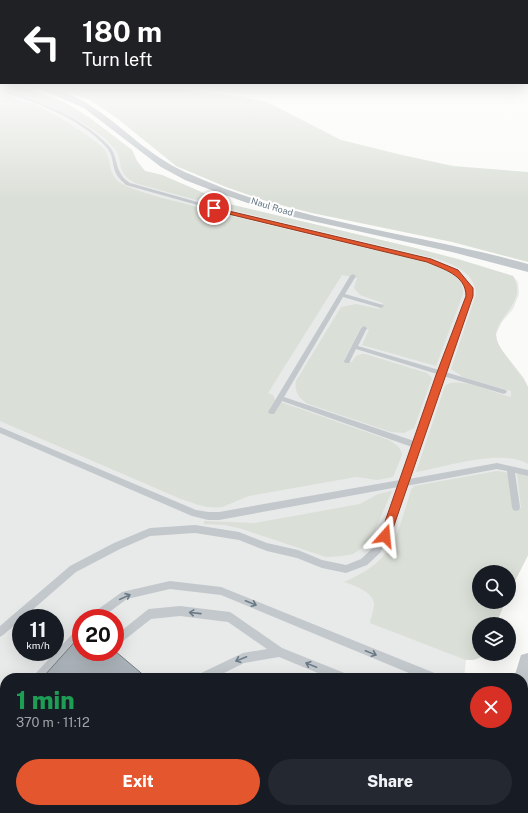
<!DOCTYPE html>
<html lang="en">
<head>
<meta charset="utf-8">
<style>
  body { margin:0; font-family:"Public Sans",sans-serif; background:#242831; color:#f1f3f6; height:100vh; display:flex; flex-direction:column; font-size:15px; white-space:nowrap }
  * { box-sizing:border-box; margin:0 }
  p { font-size:13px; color:#9ea1a6 }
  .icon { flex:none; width:22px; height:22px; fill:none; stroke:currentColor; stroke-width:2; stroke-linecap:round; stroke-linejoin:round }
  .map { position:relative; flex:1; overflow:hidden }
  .side { position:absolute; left:0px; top:673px; width:528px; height:140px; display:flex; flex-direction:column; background:#171b24; border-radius:16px 16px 0 0; box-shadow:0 4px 16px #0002 }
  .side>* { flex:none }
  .top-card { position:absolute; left:0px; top:0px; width:528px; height:84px; box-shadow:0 4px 16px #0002; background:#202124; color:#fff; overflow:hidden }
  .tools { position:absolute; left:472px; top:565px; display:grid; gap:8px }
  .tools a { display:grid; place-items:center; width:44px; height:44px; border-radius:50%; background:#171b24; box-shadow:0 4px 16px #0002; font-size:20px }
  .speed { position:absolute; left:12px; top:609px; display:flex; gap:8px; font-size:20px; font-weight:700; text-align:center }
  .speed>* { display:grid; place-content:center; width:52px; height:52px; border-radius:50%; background:#171b24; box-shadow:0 4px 16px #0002; line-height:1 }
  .speed small { font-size:10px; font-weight:400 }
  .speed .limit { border:6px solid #d22; background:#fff; color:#111 }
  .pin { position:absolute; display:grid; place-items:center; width:34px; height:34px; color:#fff; margin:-17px; border:2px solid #fff; border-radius:50%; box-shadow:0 1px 4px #0007 }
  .me { position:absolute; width:44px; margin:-22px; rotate:18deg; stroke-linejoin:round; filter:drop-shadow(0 0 3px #0008) }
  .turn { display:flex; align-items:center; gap:14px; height:84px; padding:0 16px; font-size:18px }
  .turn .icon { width:52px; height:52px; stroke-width:2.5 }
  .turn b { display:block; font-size:28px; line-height:34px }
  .round { display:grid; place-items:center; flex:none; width:42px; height:42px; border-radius:21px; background:#242831 }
  .head { display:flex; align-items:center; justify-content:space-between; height:68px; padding:0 16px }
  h1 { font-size:24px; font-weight:800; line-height:30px; color:#1e9e55 }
  .primary-button { display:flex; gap:8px; margin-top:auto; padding:8px 16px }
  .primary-button a { flex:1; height:46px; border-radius:24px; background:#e4572e; color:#fff; font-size:16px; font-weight:800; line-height:46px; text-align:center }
  .primary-button a+a { background:#242831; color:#f1f3f6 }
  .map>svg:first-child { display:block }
  .built { fill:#e8e9e9; fill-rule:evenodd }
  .green { fill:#dadfd7 }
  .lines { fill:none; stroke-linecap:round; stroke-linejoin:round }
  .service { fill:#c3c8cc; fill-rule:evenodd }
  .minor { fill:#c3c8cc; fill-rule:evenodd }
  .tertiary { fill:#c3c8cc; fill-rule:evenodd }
  .shaded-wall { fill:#777d82 }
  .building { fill:#aab3b9; stroke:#777d82 }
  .oneway { stroke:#6a7a87 }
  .route { fill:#e4572e; stroke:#94391e }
  .labels { text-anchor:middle; stroke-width:4; stroke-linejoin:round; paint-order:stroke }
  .far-street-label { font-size:9px; fill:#657683; stroke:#fff }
</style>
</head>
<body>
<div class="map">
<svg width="528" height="813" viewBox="0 0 528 813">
  <rect width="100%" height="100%" fill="#fafaf8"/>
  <path class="built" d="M0,87h24l42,16 24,15 42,32 5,11 8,10 17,4 67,29 186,44 98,28 5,6 1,12 -6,15 -11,13 -6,12 2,11 26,33 4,9v168l-19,38v-21h-30v30h26l-9,22h-17v30h4l-2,3 -7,3h-8l-2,18h-459v130h421l3,5h-429zM21,618h34v34h-34zM81,618h34v34h-34z"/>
  <path class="green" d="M0,87h24l42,16 24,15 42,32 5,11 8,10 17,4 67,29 186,44 43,11 55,17c15,26 -16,39 -17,59 0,14 26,38 32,52v77c-25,-16 -84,3 -112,8l29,-86c12,-11 50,8 66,11v-6l-48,-14 -12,-8 25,-75c-1,-21 -21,-29 -38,-35l-198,-47 -105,-29c-21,-12 -10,-21 -21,-35 -20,-26 -83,-51 -114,-60z
    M51,87h121l12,3 59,7 24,5 74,38 61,15 51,11 75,6v90l-76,-20 -140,-29 -43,-11 -43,-15 -50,-21 -58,-47 -28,-19z
    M0,93l12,3 -2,2c6,2 11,3 17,4 15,3 64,34 75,45 13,13 2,29 24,39 23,10 54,16 79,23 75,20 152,37 229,55 14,5 30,13 29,30l-27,72 -74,-21 7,-15 -8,-3 -17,33 8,2c3,-6 5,-8 13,-8l62,19 5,5 -18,50 -10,5 -13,-1 -83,-28c-9,-5 -14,-13 -12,-23l45,-74 15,-3 23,5 4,-6 -23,-8 -6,-7 3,-10 -15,-3 -74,118 5,2 2,5 114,40c6,4 12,7 13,15l-9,22 -16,3 -21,-3 -107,19c-9,3 -16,7 -24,10 -14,5 -31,-3 -44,-7l-181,-78z
    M497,471l8,1 4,2 5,34h7l-4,-34 2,-1 9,3v79l-19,38v-21h-30v30h26l-9,22h-17v30h4c-4,6 -11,6 -17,6l-96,-37c1,-6 4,-13 4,-19 0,-12 -21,-19 -30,-22 51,-22 52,-44 67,-92l3,-4z
    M392,491l-19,44 -8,11 -12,8 -11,2 -16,1 -84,-28 -17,-4 -21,-1v-3l51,2 105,-19 18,-10z
    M426,808h32l-1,5h-28z"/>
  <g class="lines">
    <path class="service" d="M0,89c36,11 83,28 109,57 8,8 6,19 12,28 2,4 5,6 9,9l99,28 202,49 27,10 15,18 -1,9 -27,75 61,18 1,2 -3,2 -61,-18 -34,103 88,-16 31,7v6l-13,-3 5,34 -1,3 -3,1 -3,-1 -1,-3 -5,-36 -10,-2 -91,17 -17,50 -9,17 -13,12 -21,8 -24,-5 -25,-10 -30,-7 -28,-11 -44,-7 -45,3 -30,13 -44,23 -53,46h-2v2l-18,15 -3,2v-11l70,-60 44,-23 36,-15 45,-3 44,7 28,11 31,7 24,10 24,5 15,-6 13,-12 7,-12 17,-48 -179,33h-11l-16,-4 -192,-83v-6l196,83 12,2h11l181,-32 12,-33 -130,-46 -8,13h-4l-2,-2 82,-136 3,-2 3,2 -11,18 38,11 1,1 -3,2 -38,-11 -59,100 130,44 23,-67 -81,-25 -7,14h-4l-1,-2 17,-33 3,-2 3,2 -9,18 81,24 27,-73 1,-9 -13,-16 -27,-10 -201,-49 -100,-28c-4,-4 -9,-8 -11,-14 -3,-8 -2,-16 -8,-23 -25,-29 -71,-46 -107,-57z
      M170,581l51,6 216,87 1,4h-17l-200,-83 -51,-6 -43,10 -26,19h-13l2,-3 32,-23z
      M180,606l50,6 3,2 49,34 65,26 1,4h-18l-51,-21 -35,6 -30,15h-16l1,-4 44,-21 24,-4 -39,-27 -48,-6 -29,3 -33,26 -3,2v-11l31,-25 3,-2z
      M81,626v12l-35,40h-12l1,-4 43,-46z
      M5,710v13l-5,3v-13z
      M5,768v16l-5,3v-16z
      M157,808h14l-3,5h-13z
      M382,808h15l3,5h-15z"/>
    <path class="minor" d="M528,653v32l-5,2v-9h-9l7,-23z
      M479,808h22l-1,5h-22z"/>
    <path class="tertiary" d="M36,87c41,0 77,35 107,59 15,11 31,22 49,29 106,48 225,58 336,89v8l-76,-20 -158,-35 -38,-11 -45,-16 -26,-10 -24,-13 -77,-59z"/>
  </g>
  <path class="shaded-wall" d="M126,808h3l-4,5h-2z"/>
  <path class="building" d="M80,632h1v20h34v-1l32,27h-108l1,-1 4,-1 36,-40z
    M5,716v53l-5,-5v-41l2,-1 1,-4z
    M41,808h85l-3,5h-77z"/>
  <defs><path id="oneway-shaft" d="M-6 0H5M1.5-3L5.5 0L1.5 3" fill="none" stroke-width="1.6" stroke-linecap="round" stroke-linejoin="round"/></defs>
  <g class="oneway">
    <use href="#oneway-shaft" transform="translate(125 597) rotate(-25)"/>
    <use href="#oneway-shaft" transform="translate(251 603) rotate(22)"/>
    <use href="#oneway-shaft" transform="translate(195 613) rotate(-174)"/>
    <use href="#oneway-shaft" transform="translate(371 653) rotate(22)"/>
    <use href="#oneway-shaft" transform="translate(241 659) rotate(158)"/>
    <use href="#oneway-shaft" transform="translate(311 665) rotate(-158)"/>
  </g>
  <linearGradient id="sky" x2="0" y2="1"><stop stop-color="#96bcdc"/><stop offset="0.43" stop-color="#fdfdfc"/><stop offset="1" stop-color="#fdfdfc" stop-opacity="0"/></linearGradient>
  <rect width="528" height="201" fill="url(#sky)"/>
  <path class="route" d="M212,207l219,52 27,11 15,18v8l-84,244 -4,1 -4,-1 -1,-4 56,-161 30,-79c0,-21 -23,-27 -39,-34l-215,-52z"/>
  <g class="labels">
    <g class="far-street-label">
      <text transform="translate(272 207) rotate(17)" y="3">Naul Road</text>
    </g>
  </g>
</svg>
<div class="tools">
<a><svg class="icon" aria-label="search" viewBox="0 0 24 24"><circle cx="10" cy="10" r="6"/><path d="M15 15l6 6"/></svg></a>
<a><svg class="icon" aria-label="layers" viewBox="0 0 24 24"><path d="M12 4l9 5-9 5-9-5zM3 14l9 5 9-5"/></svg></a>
</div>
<div class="speed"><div>11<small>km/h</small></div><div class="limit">20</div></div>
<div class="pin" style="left:214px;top:208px;background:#d93025"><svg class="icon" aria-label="arrive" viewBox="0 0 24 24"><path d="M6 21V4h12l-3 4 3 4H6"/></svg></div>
<svg class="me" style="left:385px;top:536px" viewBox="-20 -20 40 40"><path d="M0-17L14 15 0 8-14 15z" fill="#e4572e" stroke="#fff" stroke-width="4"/></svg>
<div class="top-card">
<div class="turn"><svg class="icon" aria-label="left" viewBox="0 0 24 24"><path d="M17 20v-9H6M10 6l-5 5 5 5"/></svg><div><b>180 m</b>Turn left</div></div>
</div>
<section class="side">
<div class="head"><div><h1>1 min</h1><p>370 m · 11:12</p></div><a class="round" style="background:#d93025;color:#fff"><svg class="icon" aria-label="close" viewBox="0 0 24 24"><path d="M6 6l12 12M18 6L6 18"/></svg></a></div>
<div class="primary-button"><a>Exit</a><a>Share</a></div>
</section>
</div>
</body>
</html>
